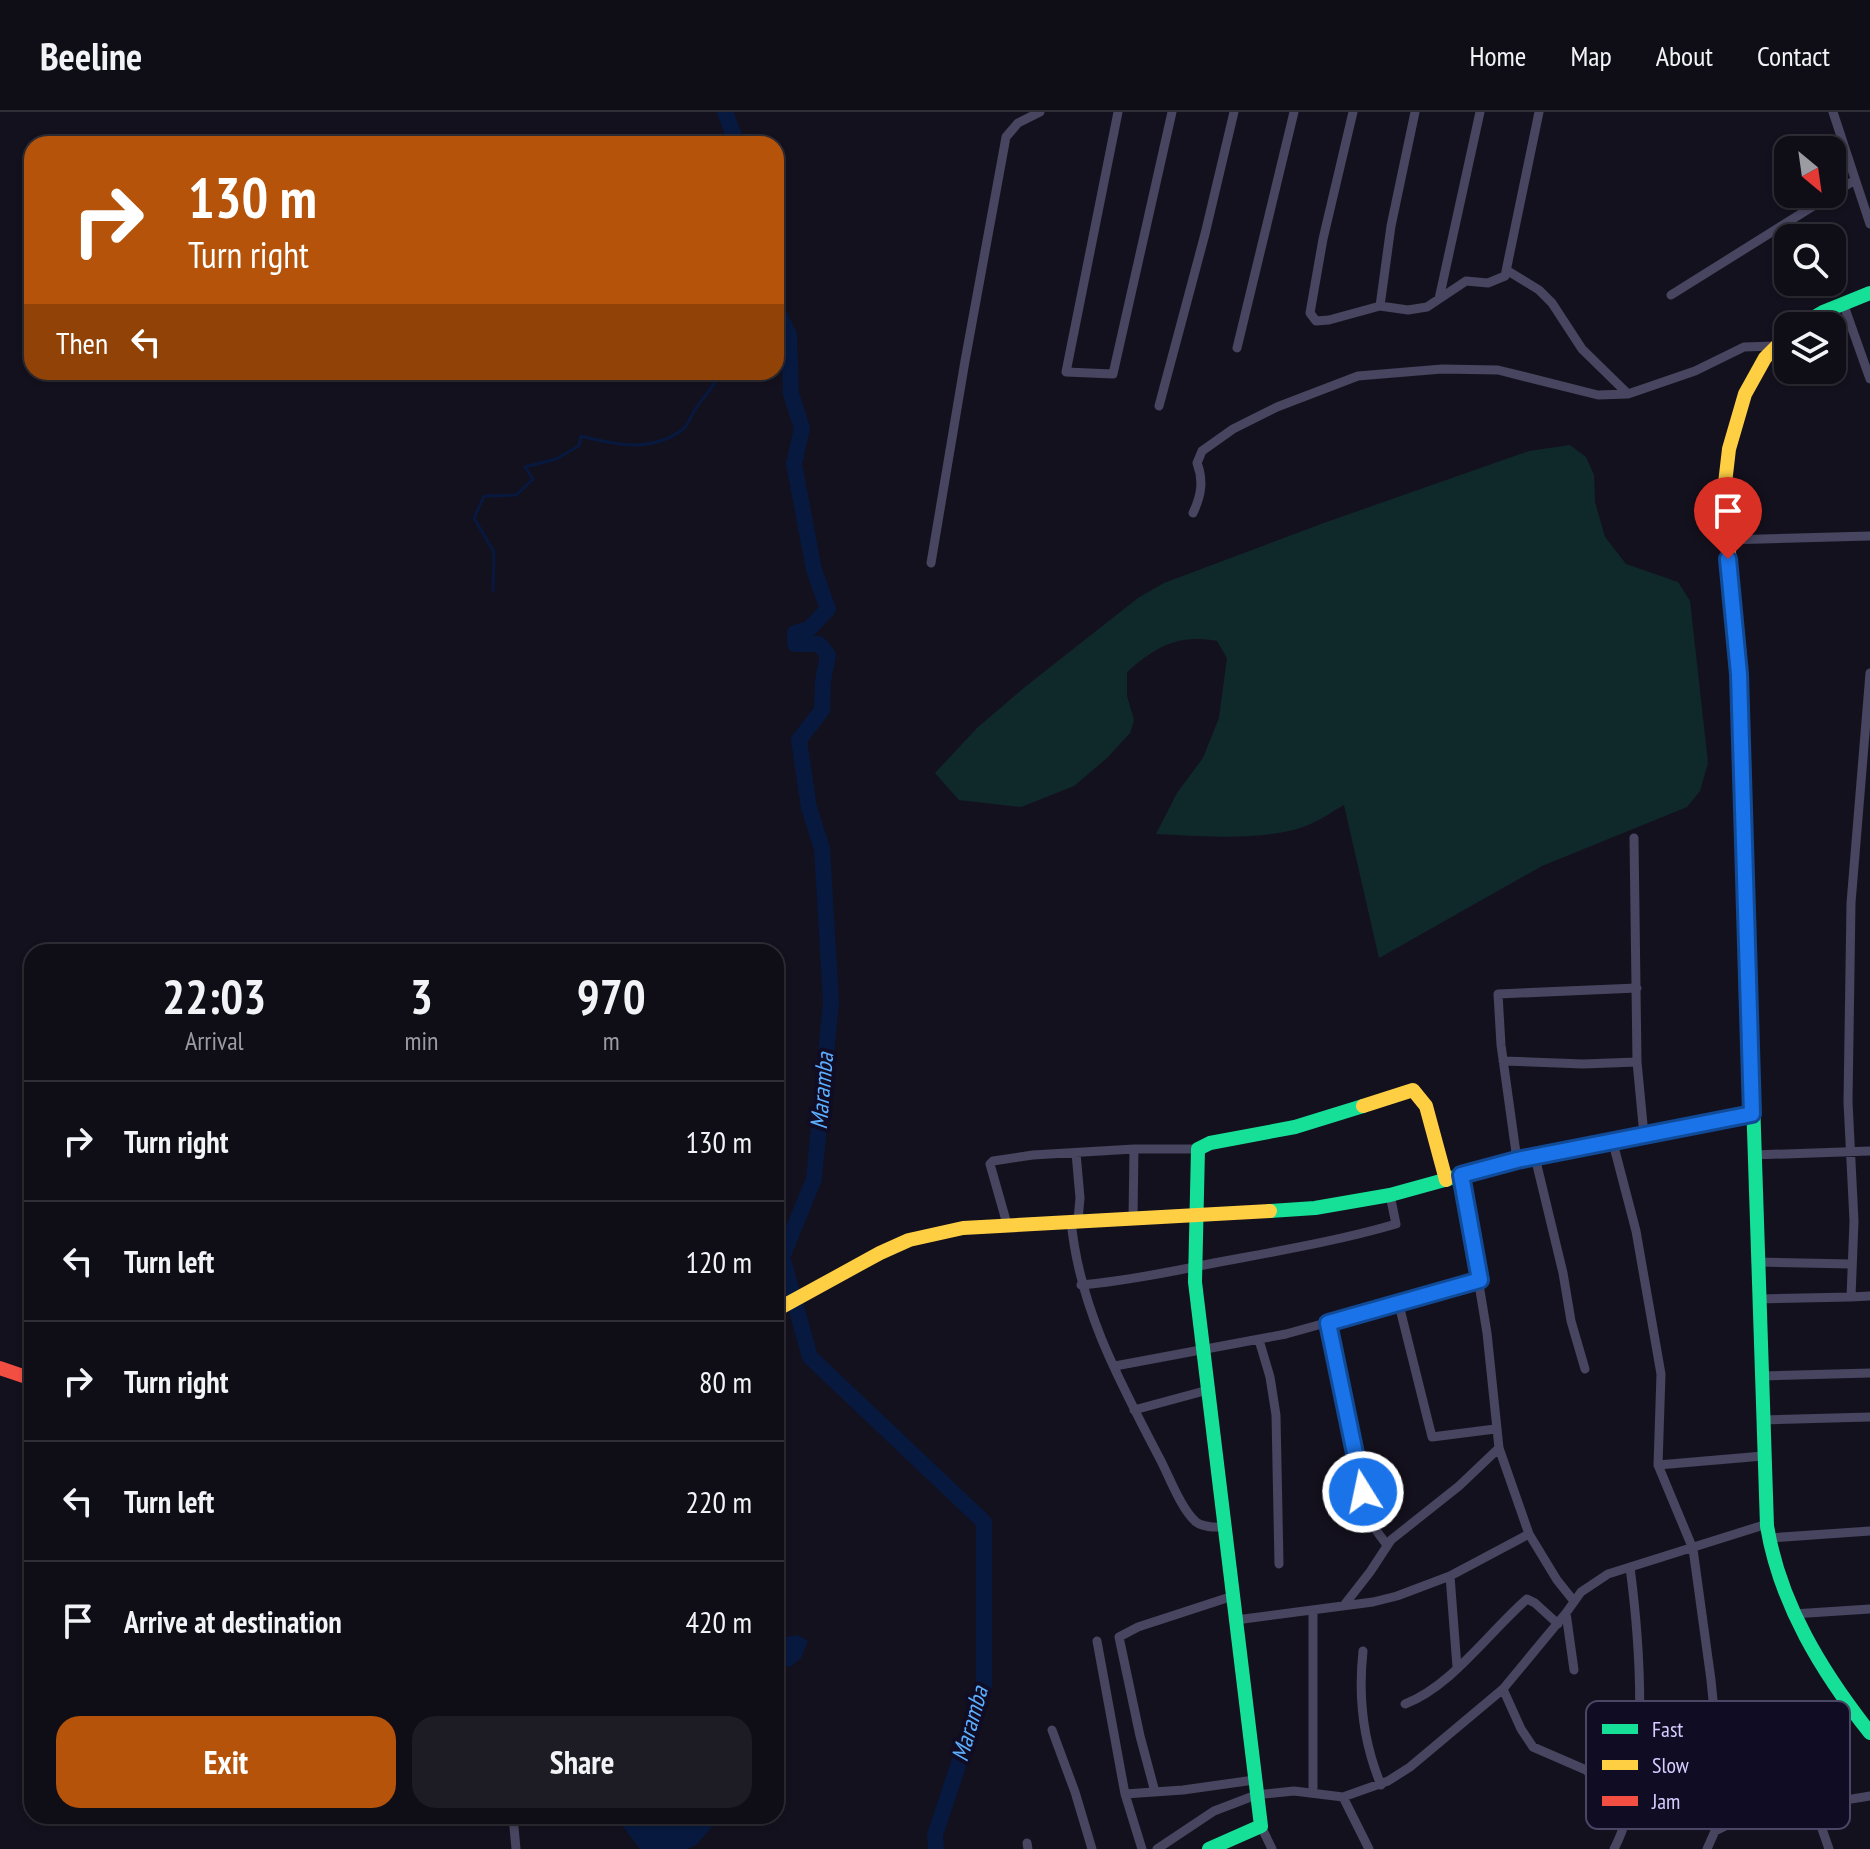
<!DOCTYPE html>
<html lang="en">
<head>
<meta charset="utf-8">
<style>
  body { margin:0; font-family:"PT Sans Narrow",sans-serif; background:#1d1b23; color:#f1f3f6; height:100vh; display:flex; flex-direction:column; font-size:30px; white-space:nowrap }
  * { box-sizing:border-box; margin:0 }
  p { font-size:26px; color:#9b9ca1 }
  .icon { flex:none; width:44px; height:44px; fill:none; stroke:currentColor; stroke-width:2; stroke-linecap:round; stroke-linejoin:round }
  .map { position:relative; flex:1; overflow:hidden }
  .panel { position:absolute; left:24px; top:832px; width:760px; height:880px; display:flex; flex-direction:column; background:#0f0d16; border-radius:24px; box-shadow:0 2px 6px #0004,0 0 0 2px #2f2d35 }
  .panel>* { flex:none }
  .banner { position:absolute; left:24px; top:24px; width:760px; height:244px; border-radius:24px; box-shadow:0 2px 6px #0004,0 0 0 2px #2f2d35; background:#b45309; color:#fff; overflow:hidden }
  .needle { width:52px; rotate:151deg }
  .buttons { position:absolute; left:1774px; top:24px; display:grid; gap:16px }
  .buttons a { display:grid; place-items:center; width:72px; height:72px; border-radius:16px; background:#0f0d16; box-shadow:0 2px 6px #0004,0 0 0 2px #2f2d35; font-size:40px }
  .pin { position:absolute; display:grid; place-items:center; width:68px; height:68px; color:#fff; margin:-82px -34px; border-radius:50% 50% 50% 0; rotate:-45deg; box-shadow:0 0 8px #0007 }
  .pin .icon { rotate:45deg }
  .me { position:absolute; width:88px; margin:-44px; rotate:350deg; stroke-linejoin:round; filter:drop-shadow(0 0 6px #0008) }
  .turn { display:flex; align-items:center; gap:28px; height:168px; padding:0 32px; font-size:36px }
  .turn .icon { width:104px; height:104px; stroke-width:2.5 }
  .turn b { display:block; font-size:56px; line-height:68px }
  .then { display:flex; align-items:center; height:76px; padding:0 32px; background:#0003; gap:16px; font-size:30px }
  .eta { display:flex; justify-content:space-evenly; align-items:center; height:136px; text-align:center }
  .eta b { font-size:48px; font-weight:700; line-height:56px }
  .primary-button { display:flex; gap:16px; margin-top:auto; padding:16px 32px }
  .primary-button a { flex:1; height:92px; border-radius:24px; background:#b45309; color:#fff; font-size:32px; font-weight:700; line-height:92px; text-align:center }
  .primary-button a+a { background:#1d1b23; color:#f1f3f6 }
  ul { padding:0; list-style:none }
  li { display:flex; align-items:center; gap:24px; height:120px; padding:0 32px; border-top:2px solid #2f2d35 }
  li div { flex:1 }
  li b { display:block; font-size:30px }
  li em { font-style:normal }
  header { display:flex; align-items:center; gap:48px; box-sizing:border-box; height:112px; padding:0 40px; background:#0f0d16; border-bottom:2px solid #2f2d35 }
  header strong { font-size:38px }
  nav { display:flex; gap:44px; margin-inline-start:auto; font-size:28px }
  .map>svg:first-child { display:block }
  .green { fill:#0f292b }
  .water { fill:#07193f }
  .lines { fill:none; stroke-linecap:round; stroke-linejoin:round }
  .stream { stroke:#07193f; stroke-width:3 }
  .river { stroke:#07193f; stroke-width:16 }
  .street { stroke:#47455f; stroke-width:9 }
  .fast { stroke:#16e098; stroke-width:14 }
  .slow { stroke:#ffcf43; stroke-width:14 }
  .jam { stroke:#f24e42; stroke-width:14 }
  .route-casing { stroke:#114b97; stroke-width:20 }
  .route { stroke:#1a73e8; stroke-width:14 }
  .labels { text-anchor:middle; stroke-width:8; stroke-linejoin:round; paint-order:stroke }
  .water-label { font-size:24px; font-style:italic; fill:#5caeff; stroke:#100c23 }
  .key { fill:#100c23; stroke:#4b4665; stroke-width:2 }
  .key-label { font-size:22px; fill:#d5ceff }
</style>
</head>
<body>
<header>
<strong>Beeline</strong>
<nav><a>Home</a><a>Map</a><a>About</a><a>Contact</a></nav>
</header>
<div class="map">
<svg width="1870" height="1737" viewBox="0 0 1870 1737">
  <rect width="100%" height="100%" fill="#14111e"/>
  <path class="green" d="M1570,333l16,12 8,18 1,27 10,35 21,27 52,18 12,19 18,162 -8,28 -13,16 -145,59 -163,92 -35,-153c-14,8 -28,18 -44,23 -42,13 -100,8 -144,6l21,-41 26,-35 16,-40 8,-60 -10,-17c-40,-7 -61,6 -90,31v24l7,24 -4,13 -23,25 -33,28 -53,21 -62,-7 -24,-27 42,-45 48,-41 113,-89 26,-15 157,-59 208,-73z"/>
  <path class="water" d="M797,1523l11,6 -7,17 -11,9 -10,-3 -4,-25z
    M615,1704h107l-26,29 -8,4h-48z"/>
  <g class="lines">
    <path class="stream" d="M493,479l1,-39 -20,-34 10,-22 32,-1 17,-16 -8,-12 31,-8 23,-13 2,-10c34,9 72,17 102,-7 6,-5 9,-15 13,-21 9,-13 18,-21 25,-36"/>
    <path class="river" d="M725,0l12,32
      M776,196l13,27 2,59 11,34 -8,36 20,106 14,39 -19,20 -14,4v11h24l9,11 -5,26 -1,29 -23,30 10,68 13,40 9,154 -17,177 -32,78 28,100 174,165v166l-49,147 1,14"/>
    <path class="street" d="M1118,0l-52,260 47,2 59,-262
      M1353,0l-30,127 -13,74 6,8 13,-1 51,-14 28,4 19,-3 39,-26 22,2 17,-7 34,-164
      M1833,0l37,112
      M1508,159l31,19 13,13 30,46 46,45
      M1671,183l184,-115
      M1439,187l41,-187
      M1843,191l27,76
      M1380,194l11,-80 24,-114
      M1237,236l57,-236
      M1159,294l46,-172 29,-122
      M1193,401c8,-17 11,-32 4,-50l5,-12 31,-22 44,-22 81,-31 84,-7 56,1 100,25 30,-1 67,-23 49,-24 31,-1
      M1726,428l144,-4
      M931,451l34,-202 41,-224 12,-14 22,-11
      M1870,561l-19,230 -3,199 6,119 -3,76 19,-1
      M1634,726l3,224 7,73
      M1503,949l80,3 54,-2
      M1613,1031l23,88 25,143 -3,91 35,84 18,131 11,111 8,32
      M1076,1041l4,45 -2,22
      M1753,1043l117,-4
      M1535,1045l28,116 8,48 14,48
      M1517,1048l-16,-115 -3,-51 139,-6
      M1461,1063l26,158 12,115 30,86 28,46 16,20
      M1133,1106l1,-69
      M1071,1108c8,88 49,162 89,239 9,17 21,50 36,63 8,6 20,5 29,5
      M1007,1112l-17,-60 3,-3 40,-6 101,-6h64
      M1756,1150l95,2
      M1081,1173c44,-4 85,-12 128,-21 63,-12 125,-22 187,-40l-6,-29
      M1758,1187l93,-2
      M1399,1193l33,132 63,-8
      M1328,1211l29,130 10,65 20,27
      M1259,1228l11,37 6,38 3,149
      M1115,1254l171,-32 194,-54
      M1761,1264l109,-3
      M1134,1298l74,-20
      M1762,1308l108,-3
      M1658,1353l105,-9
      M1769,1426l101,-7
      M1450,1464l7,91
      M1345,1492l25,-32 21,-32 68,-54 40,-38
      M1313,1498v183
      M1566,1501l8,57
      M1793,1502l77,-5
      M1236,1508l137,-18 24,-6 53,-20 79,-42
      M1097,1529l28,153 17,55
      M1363,1539c-5,46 0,91 18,134
      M1503,1577l18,40 12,18 53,23 22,22 19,24
      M1405,1592c47,-18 84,-72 122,-105l8,4 23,21
      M1052,1618l23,62 17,57
      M1155,1680l-15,-56 -21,-99 19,-10 95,-31
      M1125,1682l58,-4 71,-10
      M1343,1685l26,52
      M1814,1694l15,43
      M513,1704l3,33
      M1261,1714l11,23
      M1027,1731l1,6
      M1157,1737l57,-38 42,-16 38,-4 49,6 45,-16 22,-14 93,-78 63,-76 15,-21 27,-18 159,-50
      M1614,1737c37,-70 26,-205 16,-282
      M1707,1737l8,-18c48,-26 103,-25 155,-35"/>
    <path class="fast" d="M1799,214l24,-14 47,-19
      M1745,744l22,670c13,78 55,146 103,207
      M1270,1099l45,-3 75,-13 127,-35 235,-46
      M1209,1737l52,-23 -66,-544 3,-133 12,-6 85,-16 68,-21"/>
    <path class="slow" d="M1745,744l-6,-182 -15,-182 5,-43 16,-55 20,-36 23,-23
      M1363,994l50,-16 13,16 20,74
      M776,1198l104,-57 29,-13 54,-12 307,-17"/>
    <path class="jam" d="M0,1256l32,11"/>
  </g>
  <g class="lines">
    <defs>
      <path id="route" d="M1363,1380l-35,-169 152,-43 -19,-105 56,-15 235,-46 -13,-440 -11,-115"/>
    </defs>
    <use href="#route" class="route-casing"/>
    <use href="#route" class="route"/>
  </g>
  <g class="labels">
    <g class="water-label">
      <text transform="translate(822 979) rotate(-85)" y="8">Maramba</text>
      <text transform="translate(970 1612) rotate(-74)" y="8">Maramba</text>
    </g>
  </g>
  <rect x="1586" y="1589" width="264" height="128" rx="12" class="key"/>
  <rect x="1602" y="1612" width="36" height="10" fill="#16e098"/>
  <rect x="1602" y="1648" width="36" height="10" fill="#ffcf43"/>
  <rect x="1602" y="1684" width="36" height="10" fill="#f24e42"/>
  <g class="key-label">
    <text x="1652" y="1625">Fast</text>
    <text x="1652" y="1661">Slow</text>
    <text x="1652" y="1697">Jam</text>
  </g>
</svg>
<div class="buttons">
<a><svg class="needle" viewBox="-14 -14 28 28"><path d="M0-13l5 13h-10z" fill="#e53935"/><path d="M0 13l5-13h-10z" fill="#9b9ca1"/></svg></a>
<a><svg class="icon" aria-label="search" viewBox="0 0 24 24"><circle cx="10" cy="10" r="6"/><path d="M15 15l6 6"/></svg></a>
<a><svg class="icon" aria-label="layers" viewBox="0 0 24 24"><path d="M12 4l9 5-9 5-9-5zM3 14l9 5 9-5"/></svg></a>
</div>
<div class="pin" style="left:1728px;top:447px;background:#d93025"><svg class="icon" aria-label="arrive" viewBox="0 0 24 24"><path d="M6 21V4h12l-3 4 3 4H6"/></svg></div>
<svg class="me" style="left:1363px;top:1380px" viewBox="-20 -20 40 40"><circle r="17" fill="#1a73e8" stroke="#fff" stroke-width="3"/><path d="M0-11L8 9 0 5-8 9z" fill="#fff"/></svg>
<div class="banner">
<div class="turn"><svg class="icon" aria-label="right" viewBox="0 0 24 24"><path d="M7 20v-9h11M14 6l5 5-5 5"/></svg><div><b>130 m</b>Turn right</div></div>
<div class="then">Then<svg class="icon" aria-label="left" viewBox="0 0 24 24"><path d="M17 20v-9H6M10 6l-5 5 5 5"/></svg></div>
</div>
<section class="panel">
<div class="eta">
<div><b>22:03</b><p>Arrival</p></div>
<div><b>3</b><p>min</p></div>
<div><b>970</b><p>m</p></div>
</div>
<ul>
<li><svg class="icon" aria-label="right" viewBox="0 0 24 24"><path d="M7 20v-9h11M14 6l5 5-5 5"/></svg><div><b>Turn right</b></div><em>130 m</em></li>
<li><svg class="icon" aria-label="left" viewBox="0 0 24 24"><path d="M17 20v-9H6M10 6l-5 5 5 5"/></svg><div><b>Turn left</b></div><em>120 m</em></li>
<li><svg class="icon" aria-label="right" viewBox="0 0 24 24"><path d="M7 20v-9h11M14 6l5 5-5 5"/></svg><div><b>Turn right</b></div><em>80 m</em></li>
<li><svg class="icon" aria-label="left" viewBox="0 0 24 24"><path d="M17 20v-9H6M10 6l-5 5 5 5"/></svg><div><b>Turn left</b></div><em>220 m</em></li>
<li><svg class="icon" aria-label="arrive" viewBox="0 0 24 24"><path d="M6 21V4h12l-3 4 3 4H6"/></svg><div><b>Arrive at destination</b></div><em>420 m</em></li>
</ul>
<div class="primary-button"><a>Exit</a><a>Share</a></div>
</section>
</div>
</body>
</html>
